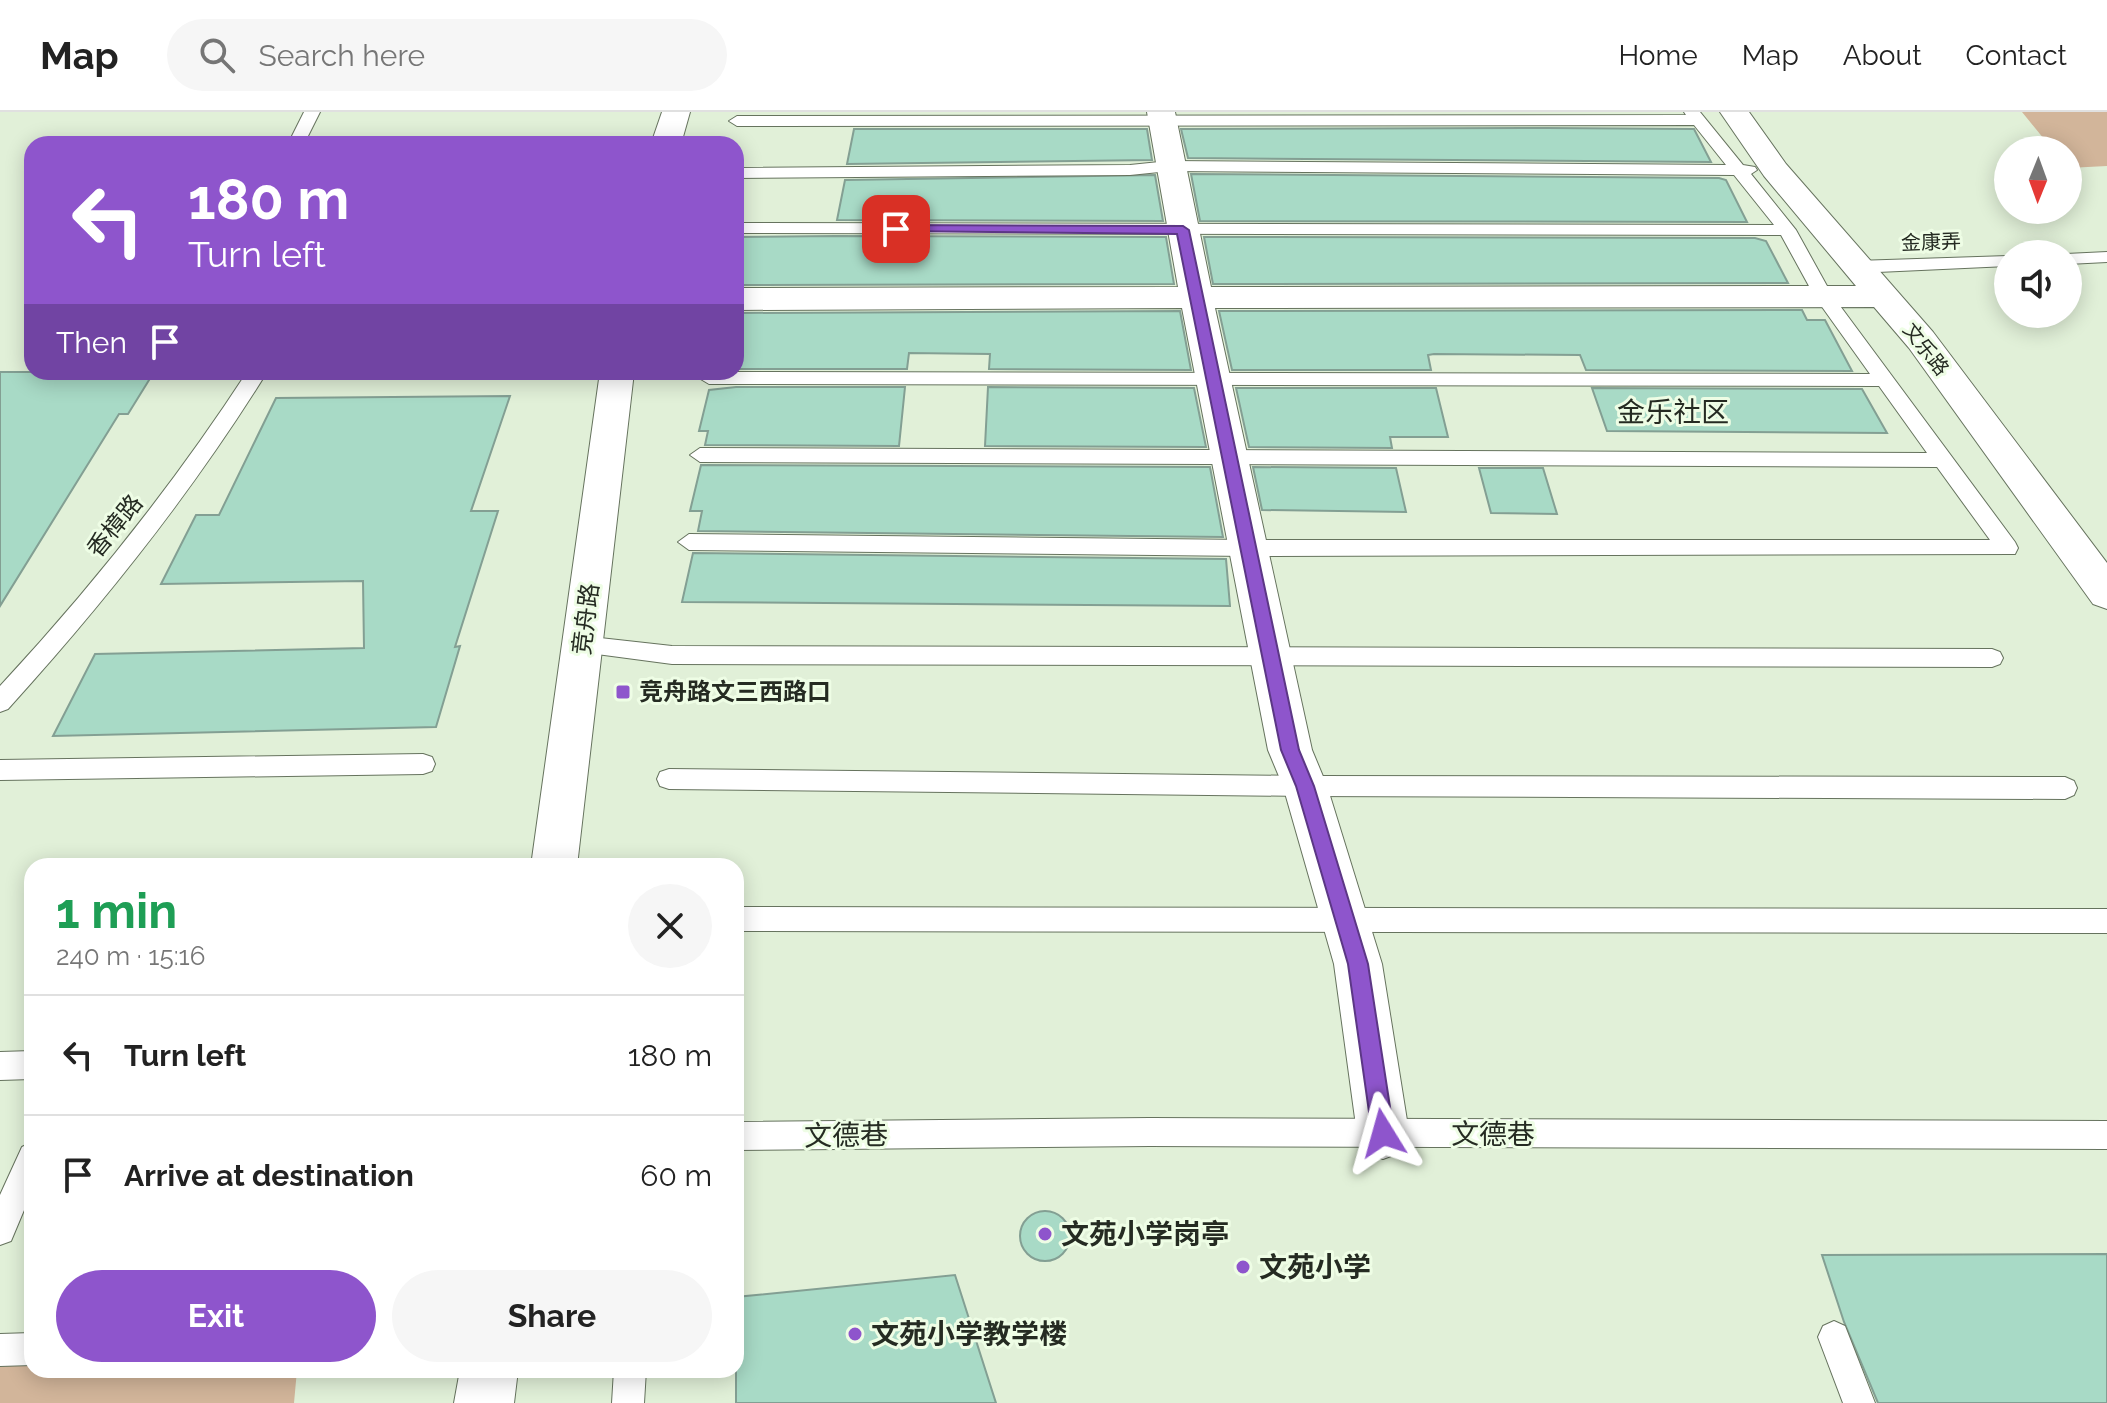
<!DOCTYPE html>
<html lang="en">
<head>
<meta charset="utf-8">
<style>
  body { margin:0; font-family:Raleway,"Noto Sans SC",sans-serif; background:#f6f6f6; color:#222; height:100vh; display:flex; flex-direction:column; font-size:30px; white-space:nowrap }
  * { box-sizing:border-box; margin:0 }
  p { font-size:26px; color:#767676 }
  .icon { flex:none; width:44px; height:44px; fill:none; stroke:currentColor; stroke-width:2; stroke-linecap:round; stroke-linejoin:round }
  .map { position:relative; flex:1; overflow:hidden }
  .panel { position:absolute; left:24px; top:746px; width:720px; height:520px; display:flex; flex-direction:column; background:#fff; border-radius:24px; box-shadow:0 4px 20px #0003 }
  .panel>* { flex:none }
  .banner { position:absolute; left:24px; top:24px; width:720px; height:244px; border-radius:24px; box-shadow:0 4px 20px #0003; background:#8e55cc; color:#fff; overflow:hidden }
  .needle { width:52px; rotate:181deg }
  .buttons { position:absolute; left:1994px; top:24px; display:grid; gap:16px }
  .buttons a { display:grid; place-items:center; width:88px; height:88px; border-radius:50%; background:#fff; box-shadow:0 4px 20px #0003; font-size:40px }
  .pin { position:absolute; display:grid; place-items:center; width:68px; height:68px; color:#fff; margin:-34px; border-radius:16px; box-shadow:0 4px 12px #0006 }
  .me { position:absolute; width:88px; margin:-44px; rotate:352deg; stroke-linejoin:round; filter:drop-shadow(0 0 6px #0008) }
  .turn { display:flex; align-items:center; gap:28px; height:168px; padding:0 32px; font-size:36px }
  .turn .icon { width:104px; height:104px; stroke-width:2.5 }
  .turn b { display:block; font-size:56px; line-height:68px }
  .then { display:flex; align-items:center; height:76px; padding:0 32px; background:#0003; gap:16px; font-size:30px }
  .round { display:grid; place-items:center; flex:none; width:84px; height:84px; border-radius:42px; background:#f6f6f6 }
  .head { display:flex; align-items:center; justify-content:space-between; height:136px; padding:0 32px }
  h1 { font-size:48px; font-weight:700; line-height:60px; color:#1e9e55 }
  .cta { display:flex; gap:16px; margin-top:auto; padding:16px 32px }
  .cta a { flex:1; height:92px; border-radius:48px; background:#8e55cc; color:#fff; font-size:32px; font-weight:700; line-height:92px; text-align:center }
  .cta a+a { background:#f6f6f6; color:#222 }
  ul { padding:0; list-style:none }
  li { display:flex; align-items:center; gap:24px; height:120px; padding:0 32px; border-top:2px solid #e0e0e0 }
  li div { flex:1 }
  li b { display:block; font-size:30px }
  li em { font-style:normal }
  header { display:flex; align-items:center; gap:48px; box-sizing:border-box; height:112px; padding:0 40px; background:#fff; border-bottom:2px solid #e0e0e0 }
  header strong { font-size:38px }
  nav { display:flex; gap:44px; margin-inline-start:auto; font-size:28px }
  .search { width:560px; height:72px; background:#f6f6f6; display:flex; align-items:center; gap:20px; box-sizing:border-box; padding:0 28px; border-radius:44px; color:#767676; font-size:30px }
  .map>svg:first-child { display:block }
  .green { fill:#d2b59a }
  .building { fill:#a8dac6; stroke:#839f93; stroke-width:2 }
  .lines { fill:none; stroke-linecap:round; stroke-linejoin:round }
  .service-casing { stroke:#66735e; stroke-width:2 }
  .minor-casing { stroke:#66735e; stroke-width:2 }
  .tertiary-casing { stroke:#66735e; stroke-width:2 }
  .service { fill:#fff; fill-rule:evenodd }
  .minor { fill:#fff; fill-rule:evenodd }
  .tertiary { fill:#fff; fill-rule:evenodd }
  .route { fill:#8e55cc; stroke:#5c3785; stroke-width:2 }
  .poi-dot { fill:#8e55cc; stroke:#eefde5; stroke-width:3 }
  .labels { text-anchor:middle; stroke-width:6; stroke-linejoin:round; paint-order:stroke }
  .far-street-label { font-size:20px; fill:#252b22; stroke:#eefde5 }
  .street-label { font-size:24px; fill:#252b22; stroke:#eefde5 }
  .poi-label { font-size:24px; font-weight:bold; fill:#252b22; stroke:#eefde5; text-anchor:start }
  .quarter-label { font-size:28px; fill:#252b22; stroke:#eefde5 }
  .near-street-label { font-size:28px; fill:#252b22; stroke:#eefde5 }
  .near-poi-label { font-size:28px; font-weight:bold; fill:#252b22; stroke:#eefde5; text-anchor:start }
</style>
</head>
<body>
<header>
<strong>Map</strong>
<div class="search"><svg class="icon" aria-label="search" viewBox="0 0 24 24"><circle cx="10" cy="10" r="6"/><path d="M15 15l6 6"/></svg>Search here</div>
<nav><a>Home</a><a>Map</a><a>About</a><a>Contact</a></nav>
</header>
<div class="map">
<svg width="2107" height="1291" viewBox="0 0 2107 1291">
  <rect width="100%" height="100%" fill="#e1f0d8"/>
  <path class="green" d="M2022,0h85v54l-39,2v-18h-15z
    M32,1249v9h265l-3,33h-294v-41z"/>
  <path class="building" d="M1547,16l147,1 17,33 -523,-4 -7,-29z
    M854,17h293l5,31 -305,4z
    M1191,62l528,4 7,2 21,42 -547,-1z
    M1155,63l8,46 -326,-1 8,-40z
    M835,124l331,1 8,47 -438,1v-48z
    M1204,125l551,1 11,3 22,42 -575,1z
    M1802,198l5,10h18l27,51 -266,-1 -6,-15 -146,-1 -6,1 3,15h-199l-13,-59z
    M1180,199l11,59 -202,-1 1,-15 -81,-1 -2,16h-171v-56z
    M0,260h154l-26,42h-9l-119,192z
    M736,275h169l-6,59 -194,-1 3,-14h-9l10,-41z
    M988,275l206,1 12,59 -221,-1z
    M1236,276h200l12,49h-58l2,11 -143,-1z
    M1592,276l270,1 25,44 -280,-2z
    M510,284l-39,115h27l-43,136 5,-1 -24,81 -383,9 42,-82 269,-6 -1,-67 -202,3 35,-69h23l57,-117z
    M701,353l509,2 13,70 -525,-6 4,-20h-12z
    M1253,355l143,1 10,44 -144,-2z
    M1479,356h64l14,46 -66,-1z
    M693,441l533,6 4,47 -548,-4z
    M1020 1124a25 25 0 1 1 50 0a25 25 0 1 1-50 0Z
    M2107,1142v149h-229l-34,-81 -22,-67z
    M955,1163l41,128h-260v-106z"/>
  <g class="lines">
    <defs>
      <path id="service" d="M304,0h16l-16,32h-16z
        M1684,0h16l43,53 12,2 2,3 -6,4 45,56 36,65 183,247 3,6 -3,6 -767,2 -559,-6 -11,-8 11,-8 559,6h742l-53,-73 -1237,-5 -10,-7 10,-7 1227,5 -48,-67 -1170,-2 -10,-6 8,-6h29l1134,2 -55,-77 -34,-62 -1045,-2v-10l1038,2 -40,-50 -565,-4 -39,4 -394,3v-10l394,-3 39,-4 557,4 -32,-40 -957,1 -8,-5 8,-5 949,-1z
        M2107,140v10l-39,2 -2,-10z
        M2008,144v10l-152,7 -9,-6 9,-6z
        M247,260h20c-75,121 -163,231 -259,337l-8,3v-26c91,-98 174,-202 247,-314z
        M582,524l90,10 1320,3 8,3 3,6 -3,6 -8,3 -1320,-3 -98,-13 -3,-6 3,-6z
        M423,642l9,3 3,7 -3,7 -9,3 -423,6v-20z
        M669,657l636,7 760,1 9,4 3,7 -3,7 -9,4 -760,-3 -636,-7 -9,-3 -3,-7 3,-7z
        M736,795l1371,2v24l-1371,-2z
        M32,939v28l-32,1v-28z
        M1150,1006l957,3v28l-957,-3 -414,4v-28z
        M32,1030v49l-21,50 -11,4v-50l22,-48z
        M1834,1209l11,5 30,77h-32l-25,-66 5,-11z
        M32,1221v32l-32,1v-32z
        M614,1258h32l-2,33h-32z"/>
      <path id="minor" d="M1147,0h28l36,175 645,-1 -92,-110 -44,-64h29l37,52 147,168 174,231v46l-14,-5 -184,-256 -35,-41 -659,1 97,442 15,36 55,178 27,169 -7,19 -19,7 -19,-7 -7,-19 -23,-169 -51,-178 -15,-36 -86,-442 -446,2v-22l442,-1z"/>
      <path id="tertiary" d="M662,0h28l-9,32h-30z
        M600,260h34l-57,494h-46z
        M460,1258h58l-4,33h-60z"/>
    </defs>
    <use href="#service" class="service-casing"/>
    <use href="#minor" class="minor-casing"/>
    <use href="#tertiary" class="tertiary-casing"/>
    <use href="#service" class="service"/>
    <use href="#minor" class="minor"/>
    <use href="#tertiary" class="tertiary"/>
  </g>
  <path class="route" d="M896,113l287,1 6,4 110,520 15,36 54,178 26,169 -3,8 -8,3 -8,-3 -3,-8 -24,-169 -52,-178 -15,-36 -104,-516 -286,-3v-5z"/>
  <g class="poi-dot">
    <rect x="615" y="572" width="16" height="16" rx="4"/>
    <circle cx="1045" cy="1122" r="8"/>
    <circle cx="1243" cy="1155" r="8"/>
    <circle cx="855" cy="1222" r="8"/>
  </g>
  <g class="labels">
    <g class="far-street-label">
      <text transform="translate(1931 130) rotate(-2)" y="7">金康弄</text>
      <text transform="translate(1926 237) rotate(52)" y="7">文乐路</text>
    </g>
    <g class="street-label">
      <text transform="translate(115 414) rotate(-51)" y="8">香樟路</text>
      <text transform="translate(586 507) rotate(-83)" y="8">竞舟路</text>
    </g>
    <g class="poi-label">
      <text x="639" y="588">竞舟路文三西路口</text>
    </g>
    <g class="quarter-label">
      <text x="1673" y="310">金乐社区</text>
    </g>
    <g class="near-street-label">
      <text x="1493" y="1032">文德巷</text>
      <text transform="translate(846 1023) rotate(-1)" y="10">文德巷</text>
    </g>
    <g class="near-poi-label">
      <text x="1061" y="1132">文苑小学岗亭</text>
      <text x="1259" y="1165">文苑小学</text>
      <text x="871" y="1232">文苑小学教学楼</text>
    </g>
  </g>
</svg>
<div class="buttons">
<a><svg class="needle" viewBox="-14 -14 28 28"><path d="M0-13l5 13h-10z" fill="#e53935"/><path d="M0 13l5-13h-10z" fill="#767676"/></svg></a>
<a><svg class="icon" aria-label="sound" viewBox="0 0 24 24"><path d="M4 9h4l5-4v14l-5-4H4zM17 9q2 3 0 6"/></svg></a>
</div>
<div class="pin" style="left:896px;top:117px;background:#d93025"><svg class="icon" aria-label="arrive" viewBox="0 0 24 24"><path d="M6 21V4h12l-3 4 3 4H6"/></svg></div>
<svg class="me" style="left:1383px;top:1021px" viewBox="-20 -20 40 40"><path d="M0-17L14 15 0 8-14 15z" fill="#8e55cc" stroke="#fff" stroke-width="4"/></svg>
<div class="banner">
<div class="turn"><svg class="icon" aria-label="left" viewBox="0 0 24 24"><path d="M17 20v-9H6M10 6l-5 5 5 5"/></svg><div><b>180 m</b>Turn left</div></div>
<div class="then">Then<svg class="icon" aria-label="arrive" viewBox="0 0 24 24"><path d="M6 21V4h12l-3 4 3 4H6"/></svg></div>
</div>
<section class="panel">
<div class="head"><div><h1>1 min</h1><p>240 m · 15:16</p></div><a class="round"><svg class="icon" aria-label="close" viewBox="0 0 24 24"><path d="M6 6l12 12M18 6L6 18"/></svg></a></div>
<ul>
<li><svg class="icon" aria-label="left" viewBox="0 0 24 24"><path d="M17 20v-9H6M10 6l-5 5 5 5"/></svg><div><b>Turn left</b></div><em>180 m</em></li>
<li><svg class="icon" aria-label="arrive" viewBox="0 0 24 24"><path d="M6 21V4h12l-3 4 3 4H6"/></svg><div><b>Arrive at destination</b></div><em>60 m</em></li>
</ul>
<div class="cta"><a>Exit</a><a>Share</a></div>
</section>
</div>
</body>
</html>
